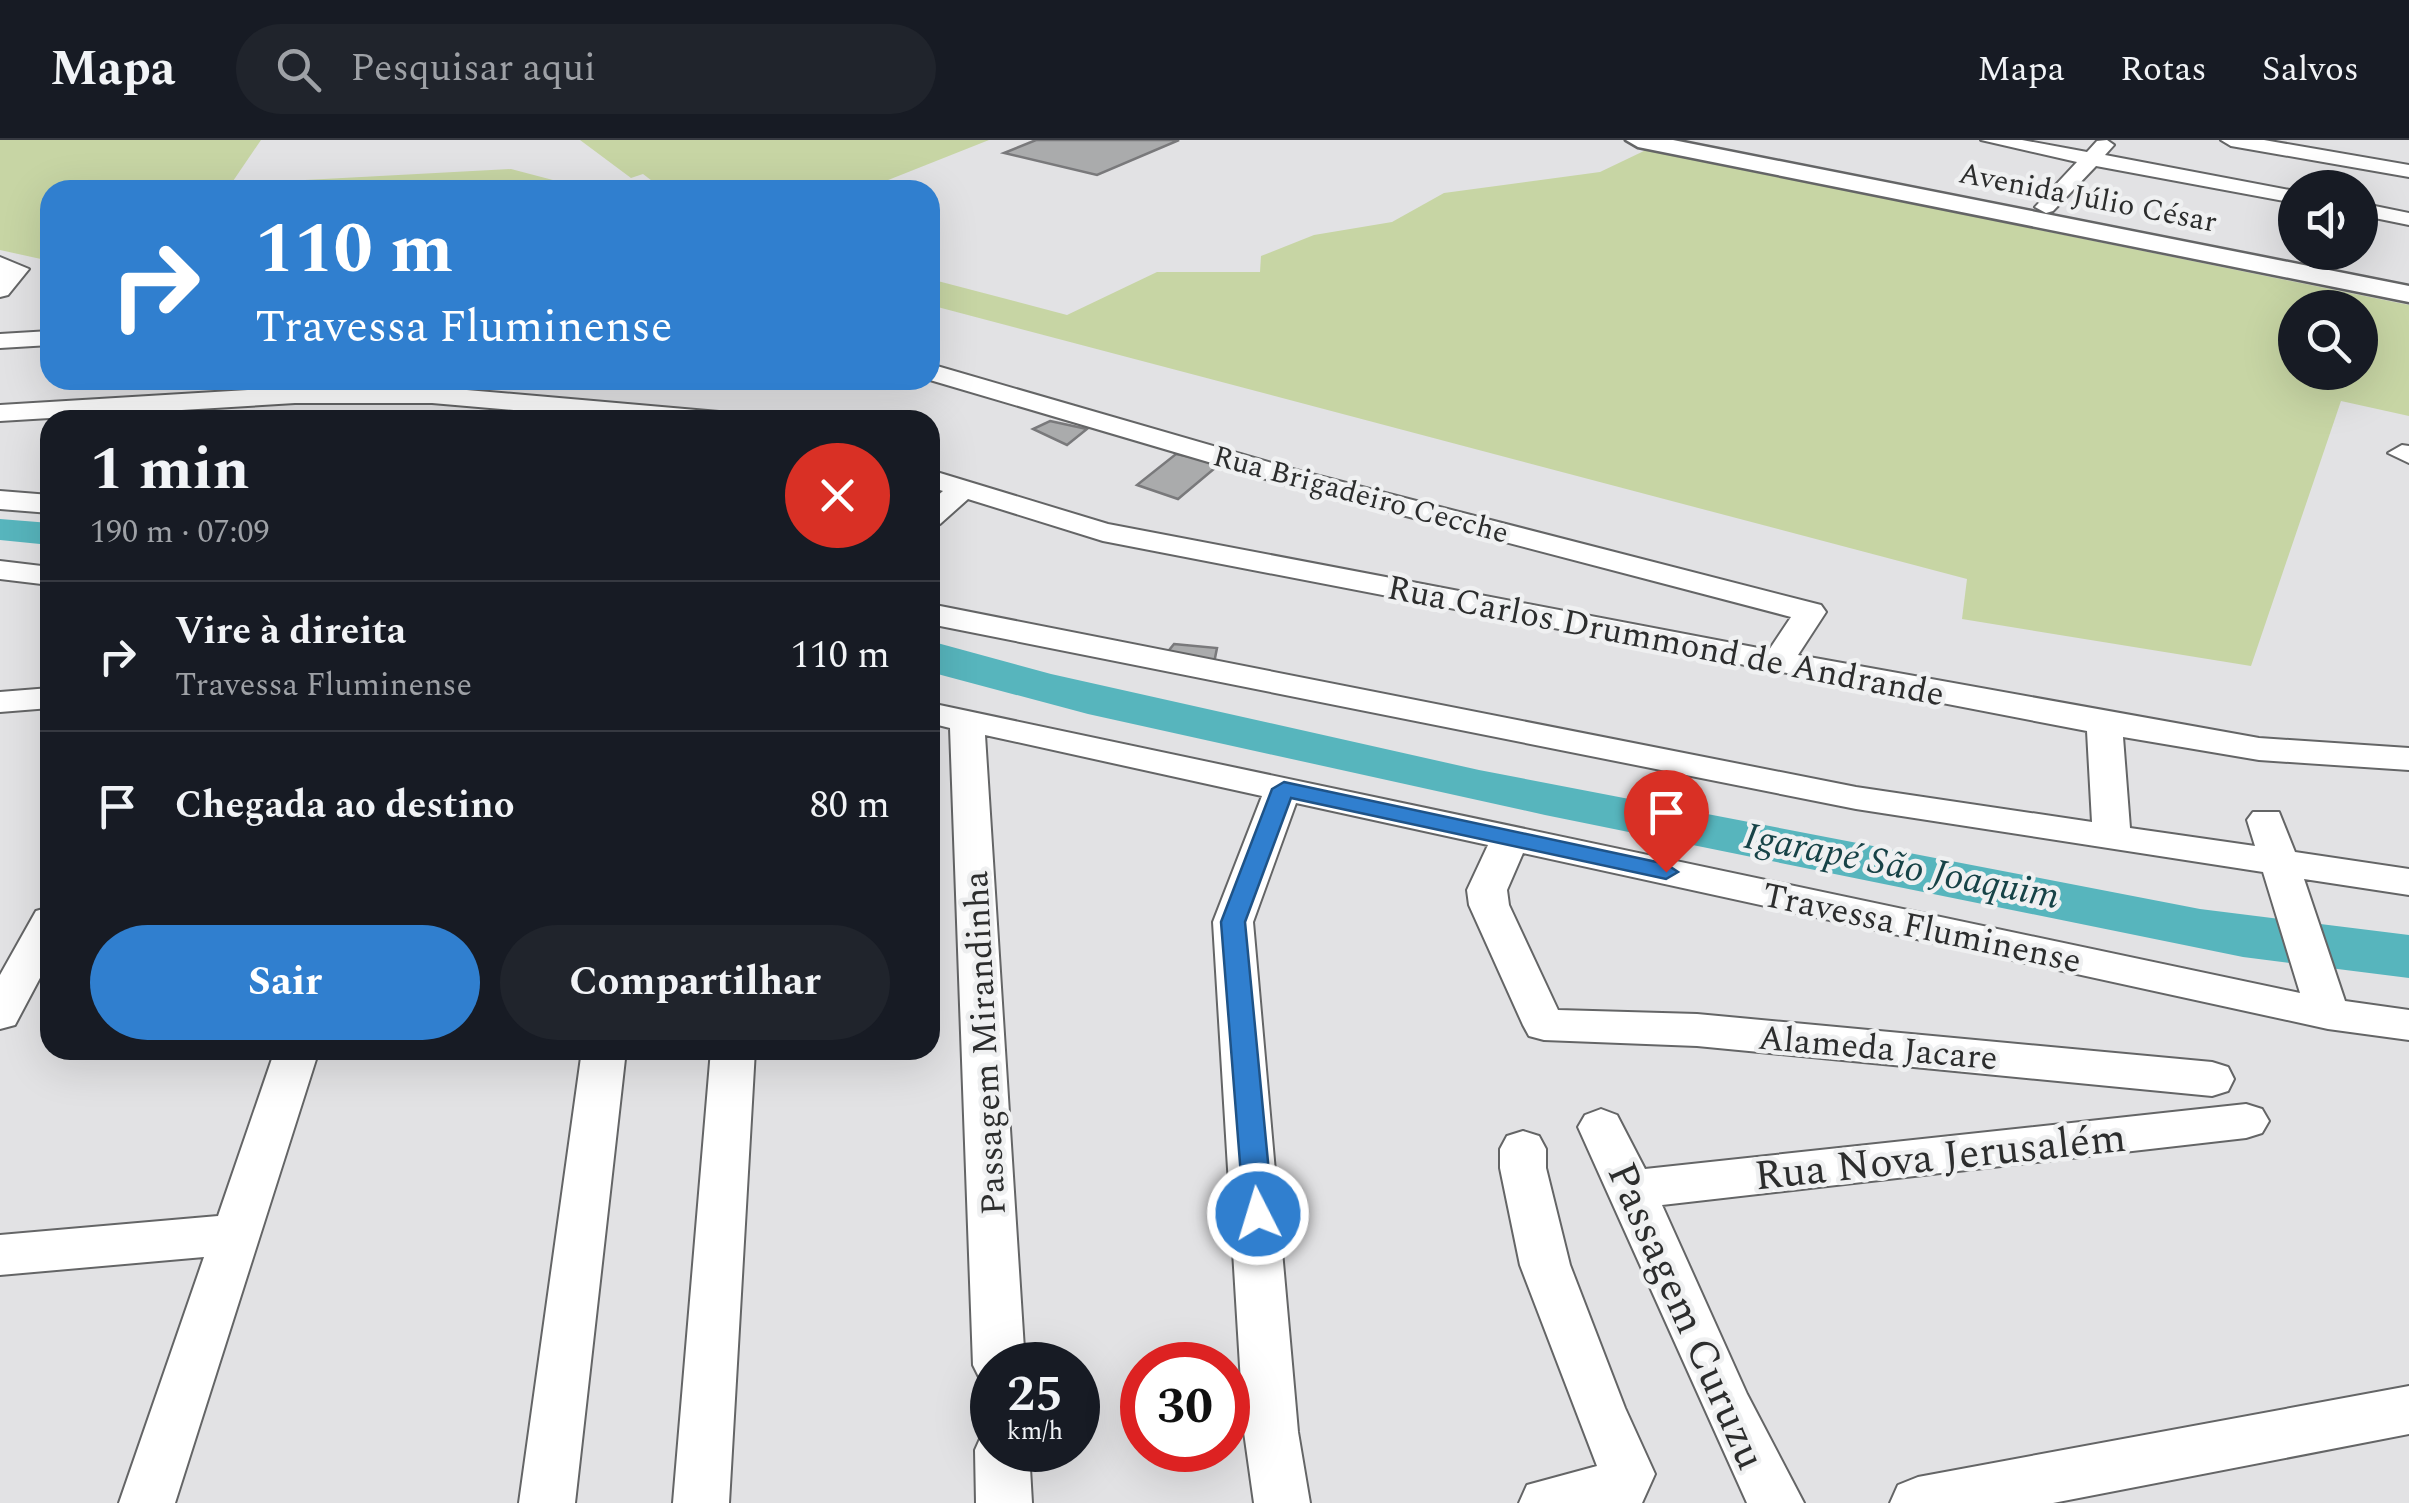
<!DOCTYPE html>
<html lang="pt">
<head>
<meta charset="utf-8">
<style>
  body { margin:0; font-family:Spectral,serif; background:#20242c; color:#f1f3f6; height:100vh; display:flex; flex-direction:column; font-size:38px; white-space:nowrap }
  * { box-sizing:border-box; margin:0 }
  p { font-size:32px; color:#9ea1a6 }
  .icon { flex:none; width:55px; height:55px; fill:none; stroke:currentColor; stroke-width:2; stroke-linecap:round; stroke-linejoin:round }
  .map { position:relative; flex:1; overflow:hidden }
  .panel { position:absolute; left:40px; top:270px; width:900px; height:650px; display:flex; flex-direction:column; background:#171b24; border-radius:30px; box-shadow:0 10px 40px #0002 }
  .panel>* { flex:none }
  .guide { position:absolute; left:40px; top:40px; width:900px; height:210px; border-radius:30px; box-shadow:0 10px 40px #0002; background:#307fcf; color:#fff; overflow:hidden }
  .tools { position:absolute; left:2278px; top:30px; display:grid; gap:20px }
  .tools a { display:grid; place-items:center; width:100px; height:100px; border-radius:50%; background:#171b24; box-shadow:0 10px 40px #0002; font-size:50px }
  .speed { position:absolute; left:970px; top:1202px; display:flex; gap:20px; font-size:50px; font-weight:700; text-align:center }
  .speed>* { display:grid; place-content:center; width:130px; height:130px; border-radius:50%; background:#171b24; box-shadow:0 10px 40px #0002; line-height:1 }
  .speed small { font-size:25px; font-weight:400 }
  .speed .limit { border:15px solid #d22; background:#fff; color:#111 }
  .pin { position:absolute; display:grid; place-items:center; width:85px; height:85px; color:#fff; margin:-102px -42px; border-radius:50% 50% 50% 0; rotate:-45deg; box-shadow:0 0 10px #0007 }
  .pin .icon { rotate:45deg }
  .me { position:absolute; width:110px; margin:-55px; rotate:355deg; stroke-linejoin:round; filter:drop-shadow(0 0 8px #0008) }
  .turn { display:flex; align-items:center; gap:35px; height:210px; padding:0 50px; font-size:45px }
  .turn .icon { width:130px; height:130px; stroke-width:2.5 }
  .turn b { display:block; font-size:70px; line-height:85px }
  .round { display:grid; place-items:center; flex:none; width:105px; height:105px; border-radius:52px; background:#20242c }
  .overview { display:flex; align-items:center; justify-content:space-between; height:170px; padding:0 50px }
  h1 { font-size:60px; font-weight:700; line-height:75px }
  .button { display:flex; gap:20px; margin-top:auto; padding:20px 50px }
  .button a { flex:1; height:115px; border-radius:60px; background:#307fcf; color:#fff; font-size:40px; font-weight:700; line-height:115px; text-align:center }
  .button a+a { background:#20242c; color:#f1f3f6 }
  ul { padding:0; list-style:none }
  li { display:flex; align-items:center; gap:30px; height:150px; padding:0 50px; border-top:2px solid #363941 }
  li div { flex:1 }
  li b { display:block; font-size:38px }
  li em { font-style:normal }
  header { display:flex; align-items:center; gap:60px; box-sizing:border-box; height:140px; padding:0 50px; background:#171b24; border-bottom:2px solid #363941 }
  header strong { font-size:48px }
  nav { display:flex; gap:55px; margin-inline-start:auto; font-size:35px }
  .search { width:700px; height:90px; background:#20242c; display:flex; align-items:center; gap:25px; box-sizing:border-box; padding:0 35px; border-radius:55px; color:#9ea1a6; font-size:38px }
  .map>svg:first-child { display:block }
  .green { fill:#c7d5a4; fill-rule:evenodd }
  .water { fill:#57b5bd }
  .building { fill:#aaabac; stroke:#79797b; stroke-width:2.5 }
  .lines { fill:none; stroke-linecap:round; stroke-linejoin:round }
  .minor-casing { stroke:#646566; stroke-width:4 }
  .major-casing { stroke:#646566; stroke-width:5 }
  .minor { fill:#fff; fill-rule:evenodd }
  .major { fill:#fff; fill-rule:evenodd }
  .route { fill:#307fcf; stroke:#1f5387; stroke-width:2.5 }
  .labels { text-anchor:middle; stroke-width:9; stroke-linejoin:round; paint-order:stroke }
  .far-street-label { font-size:30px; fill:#2c2d2d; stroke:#eff0f1 }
  .street-label { font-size:35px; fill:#2c2d2d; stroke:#eff0f1 }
  .water-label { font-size:38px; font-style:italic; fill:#174347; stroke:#eff0f1 }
  .near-street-label { font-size:42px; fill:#2c2d2d; stroke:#eff0f1 }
</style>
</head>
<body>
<header>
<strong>Mapa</strong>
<div class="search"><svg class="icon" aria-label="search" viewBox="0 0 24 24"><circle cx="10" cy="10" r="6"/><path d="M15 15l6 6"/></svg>Pesquisar aqui</div>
<nav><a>Mapa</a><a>Rotas</a><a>Salvos</a></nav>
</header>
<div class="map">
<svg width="2409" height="1363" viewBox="0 0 2409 1363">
  <rect width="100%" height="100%" fill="#e2e2e4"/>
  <path class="green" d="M0,0h261l-30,44 280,-15 80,21h-541v71l-50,-11z
    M580,0h409l-126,50h-199l-21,-16 -12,4z
    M1646,10l763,155v111l-68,-15 -90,265 -289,-47 5,-40 -1037,-274v-26l137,36 90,-43h103l1,-16 53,-21 78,-13 52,-29 156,-21zM2295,168h65v64h-65z"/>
  <path class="water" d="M0,379l50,4v22l-50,-5z
    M930,501l121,33 428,96 721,139 209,26v43l-166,-21 -698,-142 -457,-101 -158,-42z"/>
  <path class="building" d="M1036,0h143l-82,35 -93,-22z
    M1050,281l37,8 -20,16 -34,-16z
    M1176,314l45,9 -43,36 -41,-14z
    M1174,504l43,4 -3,15 -48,-9z"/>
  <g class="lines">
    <defs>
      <path id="minor" d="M1981,0h41l65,12 10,-11 10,-1 7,5 -9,10 190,36v12l-199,-37 -43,45 -7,2 -11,-6 42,-45z
        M2221,0h43l145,25v12l-178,-31z
        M2360,63l49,10v12l-49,-10z
        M0,117l29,12 -21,26 -8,2z
        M50,191v14l-50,3v-14z
        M930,224l366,106 525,135 5,7 -28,43 461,83 150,10v22l-150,-10 -136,-23 7,91 125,18 -8,-26 6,-8h26l16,40 114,17v26l-105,-16 41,122 64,9v30l-81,-11 -805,-176 -16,37 2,15 49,105 139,4 515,48 16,5 6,12 -6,12 -16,5 -515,-50 -153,-6 -15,-4 -6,-11 -54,-120 -2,-15 21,-45 -192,-42 -43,119 45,510 12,71h-56l-10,-71 -31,-510 49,-126 -277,-61 40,630h-33v20l-11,-4 -8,-16 -23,-637 -20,-5v-20l1370,290 -37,-121 -407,-63 -926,-185v-20l926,183 236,35 -5,-91 -984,-190 -135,-42 -28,25 -10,3v-25l13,-11 -13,-4v-17l178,54 661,126 22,-33 -515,-135 -346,-102z
        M295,247h137l287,25 13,8h-104l-196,-17h-137l-295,18v-16z
        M2402,305l7,1v17l-21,-10z
        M0,351l50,4v18l-50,-4z
        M0,421l50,6v18l-50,-6z
        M50,548v20l-50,4v-20z
        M50,767v52l-35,66 -15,4v-54l36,-64z
        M275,910h44l-144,453h-56l85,-246 -204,18v-40l218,-19z
        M582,910h44l-51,453h-56z
        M711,910h44l-26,453h-56z
        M2246,964l16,5 7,12 -7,12 -16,5 -584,67 85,189 57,109h-57l-169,-376 7,-12 16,-6 16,6 28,54z
        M1523,991l16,5 7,13v19l24,97 55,143 30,66 -13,29h-123l8,-18 70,-19 -77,-201 -20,-97v-19l7,-13z
        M2409,1246v48l-356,69h-163l8,-18 20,-8z
        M992,1289v21h37l3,53h-56l-1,-53 8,-18z"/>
      <path id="major" d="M1626,0h47l736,146v16l-771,-155z"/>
    </defs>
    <use href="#minor" class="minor-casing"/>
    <use href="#major" class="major-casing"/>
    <use href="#minor" class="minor"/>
    <use href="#major" class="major"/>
  </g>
  <path class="route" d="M1284,642l382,82 12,8 -12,7 -375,-81 -46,124 28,292 -4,8h-21l-4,-8 -23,-292 51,-133z"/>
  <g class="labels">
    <g class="far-street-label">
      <text transform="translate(2088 57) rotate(11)" y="10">Avenida Júlio César</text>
      <text transform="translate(1361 354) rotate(15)" y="10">Rua Brigadeiro Cecche</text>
    </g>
    <g class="street-label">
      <text transform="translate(1666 500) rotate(11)" y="12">Rua Carlos Drummond de Andrande</text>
      <text transform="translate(1922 787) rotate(12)" y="12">Travessa Fluminense</text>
      <text transform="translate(984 903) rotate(-93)" y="12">Passagem Mirandinha</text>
      <text transform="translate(1878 907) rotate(5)" y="12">Alameda Jacare</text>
    </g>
    <g class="water-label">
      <text transform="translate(1902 725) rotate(11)" y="13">Igarapé São Joaquim</text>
    </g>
    <g class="near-street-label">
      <text transform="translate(1940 1015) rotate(-6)" y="15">Rua Nova Jerusalém</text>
      <text transform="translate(1688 1175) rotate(66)" y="15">Passagem Curuzu</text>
    </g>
  </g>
</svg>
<div class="tools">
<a><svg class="icon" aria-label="sound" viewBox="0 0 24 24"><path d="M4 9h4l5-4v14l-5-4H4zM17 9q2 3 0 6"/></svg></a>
<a><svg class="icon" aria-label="search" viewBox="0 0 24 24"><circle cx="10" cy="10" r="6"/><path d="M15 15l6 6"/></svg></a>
</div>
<div class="speed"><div>25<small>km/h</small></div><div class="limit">30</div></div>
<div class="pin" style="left:1666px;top:732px;background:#d93025"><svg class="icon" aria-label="arrive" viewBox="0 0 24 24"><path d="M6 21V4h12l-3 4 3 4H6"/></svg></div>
<svg class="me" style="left:1258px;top:1074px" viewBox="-20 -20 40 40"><circle r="17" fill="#307fcf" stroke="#fff" stroke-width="3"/><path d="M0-11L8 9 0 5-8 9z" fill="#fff"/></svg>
<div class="guide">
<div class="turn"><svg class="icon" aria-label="right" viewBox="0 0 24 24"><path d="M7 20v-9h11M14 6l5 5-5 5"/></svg><div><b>110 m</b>Travessa Fluminense</div></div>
</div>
<section class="panel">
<div class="overview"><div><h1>1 min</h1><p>190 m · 07:09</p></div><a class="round" style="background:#d93025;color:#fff"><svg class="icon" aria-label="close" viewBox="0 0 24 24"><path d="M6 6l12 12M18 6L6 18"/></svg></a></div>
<ul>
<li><svg class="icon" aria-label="right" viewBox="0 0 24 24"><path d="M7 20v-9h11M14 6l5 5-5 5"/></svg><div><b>Vire à direita</b><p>Travessa Fluminense</p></div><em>110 m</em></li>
<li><svg class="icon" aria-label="arrive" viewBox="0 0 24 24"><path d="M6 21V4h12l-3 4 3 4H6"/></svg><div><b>Chegada ao destino</b></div><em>80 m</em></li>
</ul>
<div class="button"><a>Sair</a><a>Compartilhar</a></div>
</section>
</div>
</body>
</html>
